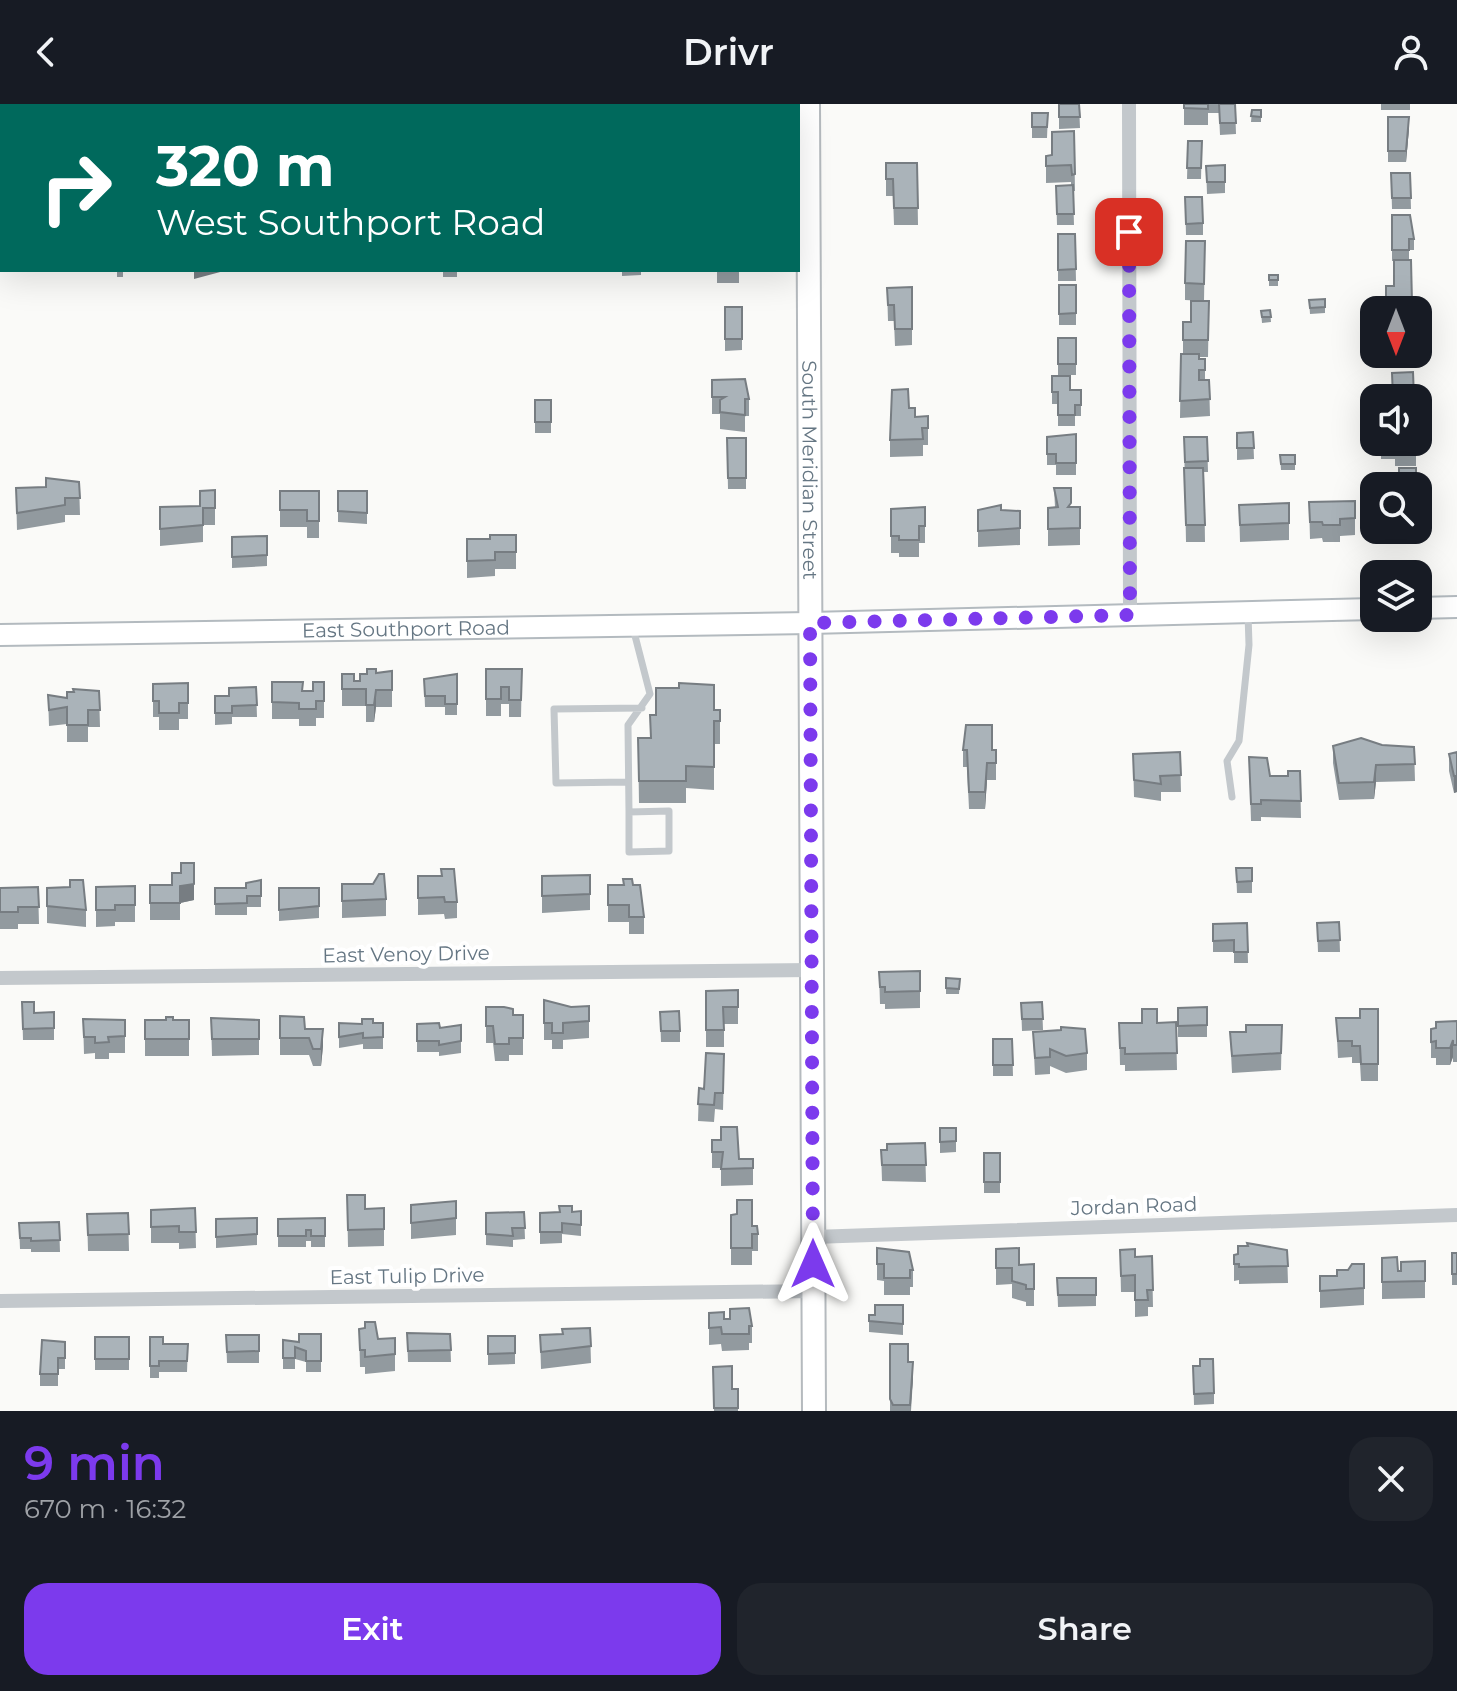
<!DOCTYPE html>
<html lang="en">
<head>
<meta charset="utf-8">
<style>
  body { margin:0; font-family:Montserrat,sans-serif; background:#20242c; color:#f1f3f6; height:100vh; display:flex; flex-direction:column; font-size:30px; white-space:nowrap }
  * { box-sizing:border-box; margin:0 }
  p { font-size:26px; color:#9ea1a6 }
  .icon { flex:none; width:44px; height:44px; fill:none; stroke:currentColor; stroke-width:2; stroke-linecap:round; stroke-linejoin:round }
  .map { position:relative; height:1307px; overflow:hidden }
  .side { display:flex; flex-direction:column; background:#171b24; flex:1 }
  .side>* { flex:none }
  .top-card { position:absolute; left:0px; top:0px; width:800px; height:168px; box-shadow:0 8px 32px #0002; background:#00695c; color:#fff; overflow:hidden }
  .needle { width:52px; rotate:180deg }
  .fabs { position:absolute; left:1360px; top:192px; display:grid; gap:16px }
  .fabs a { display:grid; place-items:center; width:72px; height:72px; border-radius:16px; background:#171b24; box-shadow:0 8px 32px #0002; font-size:40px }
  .pin { position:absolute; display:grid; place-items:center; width:68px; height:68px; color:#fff; margin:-34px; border-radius:16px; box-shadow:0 4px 12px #0006 }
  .me { position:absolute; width:88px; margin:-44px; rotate:0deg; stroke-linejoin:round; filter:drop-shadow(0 0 6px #0008) }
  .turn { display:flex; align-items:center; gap:28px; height:168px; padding:0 24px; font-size:36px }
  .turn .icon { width:104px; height:104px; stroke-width:2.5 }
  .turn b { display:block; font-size:56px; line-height:68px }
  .round { display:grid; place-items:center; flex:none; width:84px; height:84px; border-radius:24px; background:#20242c }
  .overview { display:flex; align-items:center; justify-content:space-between; height:136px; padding:0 24px }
  h1 { font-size:48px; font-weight:600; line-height:60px; color:#7c3aed }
  .action { display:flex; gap:16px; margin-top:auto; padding:16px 24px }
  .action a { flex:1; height:92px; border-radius:24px; background:#7c3aed; color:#fff; font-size:32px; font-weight:600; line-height:92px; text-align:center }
  .action a+a { background:#20242c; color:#f1f3f6 }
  header { display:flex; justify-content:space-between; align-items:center; height:104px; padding:0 24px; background:#171b24; font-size:36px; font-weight:600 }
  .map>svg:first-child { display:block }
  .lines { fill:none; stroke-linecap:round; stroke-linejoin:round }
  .secondary-casing { stroke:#b3babf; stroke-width:24 }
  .primary-casing { stroke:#b5babe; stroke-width:26 }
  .lane { stroke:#c3c8cc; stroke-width:7 }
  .street { stroke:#c3c8cc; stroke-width:14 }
  .secondary { stroke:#fff; stroke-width:20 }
  .primary { stroke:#fff; stroke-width:22 }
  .wall { fill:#929a9f }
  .shaded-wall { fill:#777d82 }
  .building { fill:#aab3b9; stroke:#777d82; stroke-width:2 }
  .route { stroke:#7c3aed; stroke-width:14; stroke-dasharray:0 25.2 }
  .labels { text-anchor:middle; stroke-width:8; stroke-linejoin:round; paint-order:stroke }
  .street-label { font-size:20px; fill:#657683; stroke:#fff }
</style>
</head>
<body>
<header><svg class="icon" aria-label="back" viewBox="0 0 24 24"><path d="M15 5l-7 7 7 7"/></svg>Drivr<svg class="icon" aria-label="person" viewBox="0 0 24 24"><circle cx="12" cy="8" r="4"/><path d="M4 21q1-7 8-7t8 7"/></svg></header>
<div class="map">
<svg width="1457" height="1307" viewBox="0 0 1457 1307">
  <rect width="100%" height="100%" fill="#fafaf8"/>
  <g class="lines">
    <defs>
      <g id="secondary">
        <path d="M1418,504l39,-1"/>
        <path id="s1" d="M0,531l810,-12 564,-14"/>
      </g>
      <g id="primary">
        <path id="s2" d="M808,0l6,1307"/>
      </g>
    </defs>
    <use href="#secondary" class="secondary-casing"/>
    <use href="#primary" class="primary-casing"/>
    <path class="lane" d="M628,678l-72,1 -2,-74 88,-1
      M1232,693l-5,-36 12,-20 10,-96 -1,-31
      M629,708v40l40,-1v-40l-40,1 -1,-87 22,-31 -17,-66"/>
    <path class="street" d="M146,0v2
      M1129,0l1,511
      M420,2v-2
      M0,75h2
      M0,874l812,-8
      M813,1133l644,-22
      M0,1197l814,-10"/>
    <use href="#secondary" class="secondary"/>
    <use href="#primary" class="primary"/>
  </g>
  <path class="wall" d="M13,0h44v2h-44z
    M74,0h41v2h-41z
    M333,0h29v2h-29z
    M454,0h44v2h-44z
    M527,0h47v2h-47z
    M1059,0h20l1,24 -21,1z
    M1184,0h51l1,30 -16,1 -1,-22h-11v12h-24z
    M1381,0h29v6h-29z
    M1252,6h9v12h-10z
    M1048,9l-1,25h-15v-11z
    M1388,13l21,11 -3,34h-18z
    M1074,27l1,60h-2l1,34h-17l-1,-39h15v-4l-25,1v-27l6,-1z
    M1188,37h14l-1,38h-14z
    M886,59h31l1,62h-24l-1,-29h-7z
    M1225,61v28l-18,1 -1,-28z
    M1391,69h19l1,36h-19z
    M1185,93l18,26v12h-17z
    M1392,111l22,24v11h-5v10h2l1,50h-26v-24h8v-25h-2z
    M1058,130h17l1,47h-18z
    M1205,137l-1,60 -19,-1v-17z
    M117,166h6v7h-6z
    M443,166h14v7h-14z
    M622,166h19v5l-19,1z
    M717,166h22v13h-22z
    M1269,171h9v11h-9z
    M1059,181h17v40h-17z
    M912,183v58l-17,1 -1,-25h-6l-1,-33z
    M1309,196l16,7v6l-15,1z
    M1209,197l-1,56h-9v2h6v21h4l1,36 -30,2 1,-64h2v-32h8z
    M725,203h17v43l-17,1z
    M1270,206l1,12 -9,1 -1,-12z
    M1058,234h18v37h-18z
    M1395,250h19v11h-19z
    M1052,272l18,14h11v26h-6v10h-17v-22h-6z
    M712,276l37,19v17h-4v16l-25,-3v-15h-8z
    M535,296h16v33h-16z
    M928,312v29h-5v11l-33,1v-17l25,-23z
    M1253,328l1,27 -17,1v-27z
    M1076,330v41h-20v-10h-9v-28z
    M1184,333h23l1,35h-4l1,70h-19z
    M727,334h19v51h-18z
    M1381,338h35v24h-21v-7h-14z
    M1280,351h15v15h-14z
    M1399,364h17v18h-17z
    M79,378l1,33h-15v7l-48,8 -1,-42 30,-1z
    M1368,380l6,2v14h-7z
    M1054,384l17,19h9v38l-32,1v-38l7,-1z
    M215,386v35h-12v17l-43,4v-39l40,-1z
    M280,387h39v47h-12v-11h-27z
    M338,387h29v33l-29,-2z
    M1355,397v34l-15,1v6h-17l-1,-4 -12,1 -1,-37z
    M1289,399v37l-49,2 -1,-37z
    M925,403v36h-6v14h-20v-4h-8v-44z
    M978,406l42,1v34l-42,2z
    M1378,426h38v5l-38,1z
    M516,431v34h-21v7l-28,2v-39h23z
    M267,432v30l-35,2v-31z
    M486,565h36l-1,48h-12v-13h-8v12h-15z
    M392,567v36h-16l-2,15h-8v-16h-24v-32l12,7h6l16,-8z
    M457,570v41h-12v-8h-20l-1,-28z
    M272,578l30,9h11l11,-9v36h-8v8h-17v-7h-27z
    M188,579v36h-9v11h-20v-13h-6v-33z
    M256,583l1,30h-25v7l-17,1v-29h14z
    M99,587l1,36h-12v15h-21v-18l-18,2 -1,-31 19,3z
    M714,606h6v34h-6v46l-28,-2v15h-47l-1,-65h12z
    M1382,641l32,2 1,34 -39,1 -2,17 -35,1 -6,-37v-17z
    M963,646h33v30h-9l-2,29h-16l-2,-42h-4z
    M1180,648l1,40h-20v9l-27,-4 -1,-43z
    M1457,648v40l-3,1 -5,-22v-17z
    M1249,653l21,19h18l12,-5 1,47 -40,-1v4h-10z
    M1236,764h16v25h-15z
    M418,772l39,26v16l-12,1 -1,-5 -26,1z
    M542,772l48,18v16l-48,3z
    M261,776v27h-14v8h-32v-27h31z
    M342,780h31l13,15v17l-44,2z
    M150,781h22l22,15 -14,3v17h-30z
    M608,781h25l11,32v17h-15v-12h-21z
    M135,782v36h-20v4l-19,1v-40z
    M38,783l1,37h-21v5h-18v-41z
    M47,784l39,22v17l-39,-4z
    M279,784h40v30l-40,3z
    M1339,818l1,30h-22l-1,-29z
    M1247,819l1,40h-14v-11h-21v-28z
    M920,867v37l-35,1v-5h-5l-1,-32z
    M946,874l14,1 -1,15h-13z
    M738,886v34h-14v23h-18v-56z
    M544,896l27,7 18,-1v32l-26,2v9h-11v-9h-8z
    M22,898l12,11 20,-1v28h-31z
    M1042,898l1,28 -21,1 -1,-28z
    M486,903l27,8h10v40h-14v6h-14l-2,-18h-7z
    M1207,903v30h-29v-29z
    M1378,905v72h-17l-1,-18h-8v-6l-14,1 -2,-40h24z
    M660,908l20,19v11h-19z
    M280,912l25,13 18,17 -2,20h-8l-4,-11h-29z
    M211,914l48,2v35l-47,1z
    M83,915l42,1v33h-16v6h-14v-6l-11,1z
    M145,916h44v36h-44z
    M1457,917v41h-4v-5l-3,8h-14v-7h-5v-29l5,-1z
    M1176,918l1,48 -52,1v-6h-5l-1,-42z
    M339,919l23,1 21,-1v26h-20v-5l-24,4z
    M417,920l23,4 21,-3v28l-22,3v-4h-22z
    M1282,921l-1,45 -49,3 -2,-41h16z
    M1033,928l54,21v17l-21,3 -16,-7v8l-15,1z
    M993,935h19l1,37h-20z
    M724,967l-1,39 -8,-1 -1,13 -16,-1 1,-33 5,1z
    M940,1024h16v24l-16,1z
    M712,1036l27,19h14v26l-32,1v-18h-9z
    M925,1039l1,39 -44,-1 -1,-31z
    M984,1049h16v40h-16z
    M347,1091l18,14 19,-1v38l-36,1z
    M456,1097v34l-45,4v-34z
    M195,1104l1,40 -17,1v-6h-28v-33z
    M581,1107v25l-19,-2v9l-22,1v-31z
    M524,1108l1,27 -12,1v7l-27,-2v-32z
    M128,1109l1,38h-41l-1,-37z
    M731,1111l21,11 6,8v17h-6v14h-21z
    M257,1114v27l-41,3v-29z
    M325,1114v29h-14v-6h-5v6h-28v-28z
    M59,1118l1,30h-29v-3h-11l-1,-26z
    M877,1144l36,22v17h-3v8h-26v-14l-7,-1z
    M996,1145l23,16 15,-1v42h-8v-4l-14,-4v-14l-16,1z
    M1120,1146l15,7 17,-1 1,51h-5v9l-13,1v-25h-14z
    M1287,1146l1,33 -49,1v-4l-5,1v-26z
    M1452,1149h5v32h-5z
    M1382,1154l16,13h3l24,-10v37l-43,1z
    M1364,1160v41l-44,3v-32h17l11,-6z
    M1057,1174h39v28l-38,1z
    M903,1201v30l-34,-3v-17h6z
    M709,1209l15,6 28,7v17h-3v7l-27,1 -1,-7 -12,1z
    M590,1224l1,35 -50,6 -1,-34 23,-1z
    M359,1225l19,10 17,-1v33l-30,3v-7h-5z
    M407,1229l43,1 1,28h-43z
    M321,1230v38h-15v-10l-11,-3v10h-12v-29l16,2z
    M226,1231h33v28h-32z
    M488,1232h27v28l-27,1z
    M95,1233h34v33h-34z
    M150,1233l13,7h25l-1,28h-28v6h-9z
    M65,1238v27h-7v17h-18v-12z
    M890,1240l18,18 5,17 -2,32h-21z
    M1193,1262l21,27v11l-20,1z
    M713,1263l19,22h6v22h-24z"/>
  <path class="shaded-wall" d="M1409,13v11l-3,34v-11z
    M2,122v17l-2,20v-17z
    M194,166h30v1l-30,8z
    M376,586v17l-2,15v-17z
    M987,659v17l-2,29v-17z
    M1376,661v17l-2,17v-17z
    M1454,672h3v16l-3,1z
    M194,780v16l-14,3v-17z
    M323,925v17l-2,20v-17z
    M1453,936v17l-3,8v-17z
    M913,1258v17l-3,32v-6z"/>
  <path class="building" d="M214,0h19v2h-19z
    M454,0h25v2h-25z
    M527,0h30l-30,2z
    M601,0h40v2h-40z
    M698,0h16v2h-16z
    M1059,0h20l1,13h-21z
    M1184,0h24v5l-24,-1z
    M1219,0h16l1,19h-16z
    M1252,6h9v7l-10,-1z
    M1032,9h16l-1,14h-15z
    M1388,13h21l-3,34h-18z
    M1074,27l1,43 -3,1 -1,-10 -25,1v-10l6,-1v-23z
    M1188,37h14l-1,27h-14z
    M886,59h31l1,45h-24l-1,-29h-7z
    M1225,61v17h-18l-1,-16z
    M1391,69h19l1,25h-19z
    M1073,81l1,29h-17l-1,-28z
    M1185,93h17l1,26 -17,1z
    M1392,111h18l4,24h-5v11h-17z
    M0,117h2l-2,25z
    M1058,130h17l1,35 -18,1z
    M1186,137h19l-1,43 -19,-1z
    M1394,156h17l1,43h-18v-4h-8v-13h8z
    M1269,171h9v5h-9z
    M1059,181h17v28l-17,1z
    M912,183v42h-17l-1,-24h-6l-1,-17z
    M1325,195v8l-15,1 -1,-8z
    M1191,197h18l-1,39h-25v-18h8z
    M725,203h17v32h-17z
    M1270,206l1,7h-9l-1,-6z
    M1372,232h2v12h-2z
    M1058,234h18v26h-18z
    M1181,250h18v5h6v11h-6v10h10l1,19 -30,2z
    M1413,268l1,26h-21l-1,-25z
    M1052,272h18v14h11v15h-6v10h-17v-23h-6z
    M745,275l4,20h-4v16l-25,-3v-12l5,-3h-13v-17z
    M908,285l1,19h6v9l13,-1v12h-6l1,11 -33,1 2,-50z
    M535,296h16v22h-16z
    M1253,328l1,16h-17v-15z
    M1076,330v29h-20v-9h-9v-17z
    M1184,333h23l1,24 -23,1z
    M727,334h19v40h-18z
    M1395,338h21v7h-21z
    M1280,351h15v9h-14z
    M1184,364h19l2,57h-19z
    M1399,364h17v16h-17z
    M46,374l33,4 1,16h-15v7l-48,8 -1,-25 30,-1z
    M1368,380h9l-1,2h-2v8h-7z
    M1054,384h17v15l-3,4h12v21l-32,1v-21l10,-1z
    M215,386v18h-12v17l-43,4v-22l40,-1v-15z
    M280,387h39v30h-12v-11h-27z
    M338,387h29v22l-29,-2z
    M1355,397v17l-15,1v6h-17l-1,-3h-12l-1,-20z
    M1289,399v20l-49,2 -1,-20z
    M1001,401v5l19,1v17l-42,3v-21z
    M925,403v19h-6v14h-20v-4h-8v-27z
    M490,431h26v17h-21v8l-28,1v-22h23z
    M267,432v19l-35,2v-20z
    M367,565h9v4l16,-2v19h-16l-2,15h-8v-16h-24v-15h12v7h6v-7h7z
    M486,565h36l-1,31h-12v-13h-8v12h-15z
    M457,570v30h-12v-8h-20l-1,-17z
    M272,578h31l-1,9h11v-9h11v19h-8v8h-17v-6l-27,-1z
    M188,579v20h-9v10h-20v-12h-6v-17z
    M679,579l35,2v25h6v11h-6v46l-28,-1v15h-47l-1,-43h13l-1,-23h6v-27h23z
    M256,583l1,18 -25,1v7h-17v-17h14v-8z
    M73,585l26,2 1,19h-12v15h-21v-18l-18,3 -1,-15 19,3v-6h7z
    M966,621h26v25h4v13h-9l-2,29h-16l-2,-42h-4z
    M1361,634l21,7 32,2 1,17 -39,1 -2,17 -35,1 -6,-37z
    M1180,648l1,23 -21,1 1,8 -27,-4 -1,-26z
    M1457,648v24h-3l-5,-22z
    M1249,653l18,1 3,18h18v-5h12l1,30 -40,-1v4h-10z
    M181,759h13v21l-14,2v17h-30v-18h22v-12h9z
    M1236,764h16v13l-15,1z
    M441,765h13l3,33h-12l-1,-5 -26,1v-22h24z
    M379,770h5l2,25 -44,2v-17h31z
    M590,771v19l-48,2v-20z
    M623,775h9l1,6h7l4,32h-15v-12h-21v-20h16z
    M70,776h13l3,30 -39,-4v-18l23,-1z
    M261,776v16h-14v7l-32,1v-16h31v-5z
    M135,782v19h-20v5h-19v-23z
    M38,783l1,20h-21v5h-18v-24z
    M279,784h40v18l-40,4z
    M1339,818l1,18 -22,1 -1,-18z
    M1247,819l1,29h-14v-12l-21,1v-17z
    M920,867v20l-35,1v-5h-5l-1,-15z
    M946,874l14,1 -1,10 -13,-1z
    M738,886v17h-15l1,23h-18v-39z
    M544,896l27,7 18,-1v15l-26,2v10h-11v-10h-8z
    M22,898h12v11l20,-1v16l-31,1z
    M1042,898l1,17h-21l-1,-16z
    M486,903h18l9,2v6h10v23h-14v6h-14l-2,-18h-7z
    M1207,903v18l-29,1v-18z
    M1142,905h15v14l19,-1 1,31 -52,1v-6h-5l-1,-25h23z
    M1360,905h18v55h-17l-1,-18h-8v-5h-14l-2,-23h24z
    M679,907l1,20h-19l-1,-19z
    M280,912l24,1 1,12h18l-2,20h-8l-4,-11h-29z
    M166,913h7v3h16v19h-44v-19h21z
    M211,914l48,2v19h-47z
    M83,915l42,1v16l-17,1 1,5 -14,1v-6h-11z
    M362,915h11v4h10v14l-20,1v-5l-24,4v-14l23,1z
    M1457,917v24h-4v-5l-3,8h-14v-7l-5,1v-13l5,-1v-6z
    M439,919l1,5 21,-3v16l-22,4v-4h-22v-17z
    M1246,921h36l-1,28 -49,3 -2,-24h16z
    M1061,923l24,2 2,24 -21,3 -16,-7v8l-15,1 -2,-26 28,-2z
    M993,935h19l1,26h-20z
    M706,949l18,1 -1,39h-8l-1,12 -16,-1 1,-16 5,1z
    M721,1023h16l2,32h14v9l-32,1 2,-17h-11v-12h9z
    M940,1024h16v13l-16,1z
    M925,1039l1,22h-44l-1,-15h6v-6z
    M984,1049h16v29h-16z
    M347,1091h18v14l19,-1v21l-36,1z
    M737,1096h15v26h5l1,8h-6v14h-21v-33l6,-1z
    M456,1097v17l-45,5v-18z
    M559,1102h13v6l9,-1v14l-19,-2v9h-22v-19l20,-1z
    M195,1104l1,24h-17v-6l-28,1v-17z
    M524,1108l1,16h-13l1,8 -27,-2v-21z
    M128,1109l1,21 -41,1 -1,-21z
    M257,1114v16l-41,3v-18z
    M325,1114v18h-14v-6h-5v6h-28v-17z
    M59,1118l1,18 -29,1v-3h-11l-1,-15z
    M1247,1139l40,7 1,16 -49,1v-3h-5v-9l4,-1v-8h10z
    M877,1144l32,4 4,18h-3v8h-26v-14h-7z
    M1019,1144v17l15,-1v25h-8v-4l-14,-4v-13h-16v-19z
    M1135,1145v8l17,-1 1,34h-6l1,10h-13v-25l-14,1 -1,-26z
    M1452,1149h5v21h-5z
    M1397,1153l1,14h3v-9l24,-1v20l-43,1v-24z
    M1352,1160h12v24l-44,3v-15h17v-6h11z
    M1057,1174h39v17h-38z
    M875,1201h28v19l-34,-3v-6h6z
    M749,1204l3,18h-3v8h-27l-1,-7 -12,1v-15l15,-1v7h6v-10z
    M365,1218h10l3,17 17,-1v16l-30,3v-7h-5l-1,-21 6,-1z
    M590,1224l1,18 -50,6 -1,-17 23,-1 -1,-5z
    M407,1229l43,1 1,16 -43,1z
    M299,1230h22v27h-15v-10l-11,-4v11h-12v-18l16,2z
    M226,1231h33v16l-32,1z
    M488,1232h27v17l-27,1z
    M95,1233h34v22h-34z
    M150,1233h13v7h25l-1,17h-28v5h-9z
    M42,1236l23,2v16h-7v16h-18z
    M890,1240h18v18h5l-3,43h-17l-3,-6z
    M1200,1255h13l1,34 -20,1 -1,-28h7z
    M732,1262v23h6v19h-24l-1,-41z"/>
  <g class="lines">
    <path class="route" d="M813,1160l-3,-641 320,-8 -1,-383"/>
  </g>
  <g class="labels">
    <g class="street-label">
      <text dy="7" stroke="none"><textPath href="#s2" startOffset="366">South Meridian Street</textPath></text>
      <text dy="7" stroke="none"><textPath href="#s1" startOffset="406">East Southport Road</textPath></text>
      <text transform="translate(406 850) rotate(-1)" y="7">East Venoy Drive</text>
      <text transform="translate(1134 1102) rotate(-2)" y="7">Jordan Road</text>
      <text transform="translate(407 1172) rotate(-1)" y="7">East Tulip Drive</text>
    </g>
  </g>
</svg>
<div class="fabs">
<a><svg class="needle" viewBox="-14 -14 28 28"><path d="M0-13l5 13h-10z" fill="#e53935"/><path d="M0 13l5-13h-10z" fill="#9ea1a6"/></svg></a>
<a><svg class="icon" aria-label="sound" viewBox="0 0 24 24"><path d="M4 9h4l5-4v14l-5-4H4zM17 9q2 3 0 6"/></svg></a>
<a><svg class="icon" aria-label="search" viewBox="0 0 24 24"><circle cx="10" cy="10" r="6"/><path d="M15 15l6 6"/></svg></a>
<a><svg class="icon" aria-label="layers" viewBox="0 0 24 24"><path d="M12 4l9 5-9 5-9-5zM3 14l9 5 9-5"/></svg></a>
</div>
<div class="pin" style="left:1129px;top:128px;background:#d93025"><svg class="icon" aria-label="arrive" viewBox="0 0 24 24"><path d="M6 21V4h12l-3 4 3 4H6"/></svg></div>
<svg class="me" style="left:813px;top:1160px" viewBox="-20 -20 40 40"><path d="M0-17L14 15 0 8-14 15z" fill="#7c3aed" stroke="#fff" stroke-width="4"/></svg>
<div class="top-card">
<div class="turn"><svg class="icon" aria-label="right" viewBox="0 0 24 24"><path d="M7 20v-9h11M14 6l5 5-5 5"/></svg><div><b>320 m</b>West Southport Road</div></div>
</div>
</div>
<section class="side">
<div class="overview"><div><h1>9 min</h1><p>670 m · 16:32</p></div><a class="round"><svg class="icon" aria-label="close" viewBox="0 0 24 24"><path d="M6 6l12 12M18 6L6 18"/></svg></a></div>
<div class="action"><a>Exit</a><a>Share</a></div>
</section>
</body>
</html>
